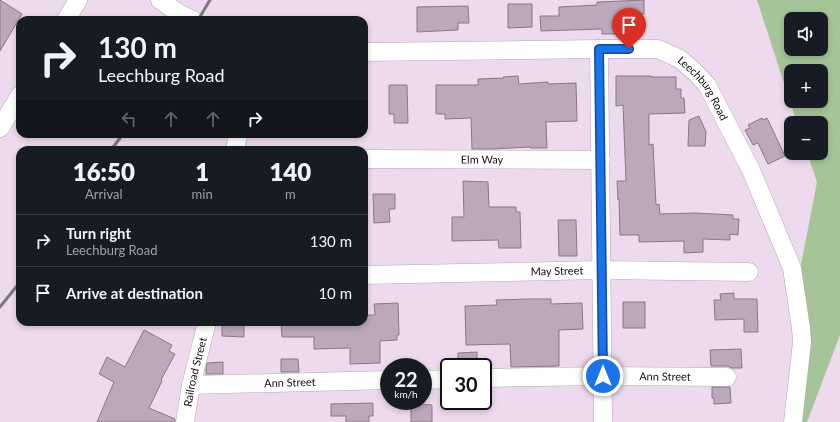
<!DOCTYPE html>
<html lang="en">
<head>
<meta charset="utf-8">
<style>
  body { margin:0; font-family:Lato,sans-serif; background:#242831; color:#f1f3f6; height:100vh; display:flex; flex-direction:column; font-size:15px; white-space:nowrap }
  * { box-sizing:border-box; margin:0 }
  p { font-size:13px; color:#9ea1a6 }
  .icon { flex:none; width:22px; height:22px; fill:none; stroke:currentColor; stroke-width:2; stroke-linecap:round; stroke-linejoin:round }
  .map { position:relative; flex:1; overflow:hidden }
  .side { position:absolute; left:16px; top:146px; width:352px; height:180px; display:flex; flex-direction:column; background:#171b24; border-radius:12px; box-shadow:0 2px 6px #0003 }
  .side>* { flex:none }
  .hud { position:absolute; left:16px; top:16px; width:352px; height:122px; border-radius:12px; box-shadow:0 2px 6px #0003; background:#171b24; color:#f1f3f6; overflow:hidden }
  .fabs { position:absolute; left:784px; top:12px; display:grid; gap:8px }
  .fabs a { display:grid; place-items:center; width:44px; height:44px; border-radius:8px; background:#171b24; box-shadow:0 2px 6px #0003; font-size:20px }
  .speed { position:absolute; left:380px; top:358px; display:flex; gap:8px; font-size:20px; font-weight:700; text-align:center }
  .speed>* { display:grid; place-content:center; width:52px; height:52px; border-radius:50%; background:#171b24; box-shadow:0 2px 6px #0003; line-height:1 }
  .speed small { font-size:10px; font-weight:400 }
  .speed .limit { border:2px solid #111; border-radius:6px; background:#fff; color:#111 }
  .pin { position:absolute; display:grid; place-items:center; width:34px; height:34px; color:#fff; margin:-41px -17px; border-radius:50% 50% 50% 0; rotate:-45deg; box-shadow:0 0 4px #0007 }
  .pin .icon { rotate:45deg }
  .me { position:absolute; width:44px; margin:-22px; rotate:0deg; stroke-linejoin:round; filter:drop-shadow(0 0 3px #0008) }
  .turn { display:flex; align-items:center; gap:14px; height:84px; padding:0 16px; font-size:18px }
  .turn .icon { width:52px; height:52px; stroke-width:2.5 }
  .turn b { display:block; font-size:28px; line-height:34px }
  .lanes { display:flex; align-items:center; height:38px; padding:0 16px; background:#0003; justify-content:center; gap:20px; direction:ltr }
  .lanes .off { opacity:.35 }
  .eta { display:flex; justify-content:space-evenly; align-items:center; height:68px; text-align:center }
  .eta b { font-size:24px; font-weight:800; line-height:28px }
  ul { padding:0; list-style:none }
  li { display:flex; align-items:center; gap:12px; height:52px; padding:0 16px; border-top:1px solid #363941 }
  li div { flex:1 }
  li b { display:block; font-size:15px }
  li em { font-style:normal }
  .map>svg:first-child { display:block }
  .green { fill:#a5c598; fill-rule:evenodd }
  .building { fill:#bba8bb; stroke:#897789 }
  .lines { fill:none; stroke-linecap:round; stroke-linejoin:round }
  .minor-casing { stroke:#b7a4b7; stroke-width:19 }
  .minor { stroke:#fff; stroke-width:18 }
  .rail { stroke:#837683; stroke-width:3 }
  .route-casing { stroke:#114b97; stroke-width:10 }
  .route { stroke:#1a73e8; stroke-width:7 }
  .labels { text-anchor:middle; stroke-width:3.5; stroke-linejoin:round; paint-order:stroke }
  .street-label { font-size:11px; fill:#130c13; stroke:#fbe7fb }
</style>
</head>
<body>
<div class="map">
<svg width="840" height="422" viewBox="0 0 840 422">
  <rect width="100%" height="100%" fill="#eedaee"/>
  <path class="green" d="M757,0h83v335l-33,87h-14l3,-131 21,-109 -10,-29h14v-30h-24zM791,19h30v30h-30zM791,71h30v30h-30z"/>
  <path class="building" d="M0,0l22,14 -22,37z
    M644,0v14h-3l1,12 -27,1v7h-13v-5l-61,2 -1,-15h19v-9l38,-2v-3z
    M508,4h24v23l-24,1z
    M468,6l1,17h-11v7l-41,2v-25z
    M518,76l1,8 29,-2v2l28,-1 1,38 -31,1 1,26h-17v-1l-38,2h-20l-1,-31 -26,1v-5h-9v-29h42v-6l26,-1 -1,-1z
    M616,76h35v1h25v12h5v9h3l1,15 -36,1v31l4,-1 3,61 3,-1 1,10 36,-1 37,2v4h6l-1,16 -8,-1v6l-27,-1v13l-19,1v-12l-45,1v-7h-19l-1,-36 -1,1 -1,-19h9l-3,-76 -7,1z
    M389,85h18l1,38h-14v-9h-5z
    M699,116l7,16 -1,14h-17l1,-26z
    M762,118l1,2 4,-2 18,38 -17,8 -10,-21 -5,2 -8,-15 5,-2 -2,-3z
    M463,181l25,1 1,25h27v5h4l1,36h-22l-1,-8 -46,1v-24h12z
    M373,194h22v15h-6l1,13 -16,1z
    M558,220h18l1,36h-18z
    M734,293v6h23l1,33h-14v-13l-29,1 -1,-20h7l-1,-6z
    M529,299h22v5l31,-1 1,26 -24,1v36l-48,1 -1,-23 -44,1 -1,-39 32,-1 -1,-5z
    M623,302h22v26h-22z
    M398,303l1,32h-2v5l-17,1v22l-30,1v-16l-36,1v-12h-32l-1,-15h83v-7h11l-1,-11z
    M222,322h22v15l-22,-1z
    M144,330l28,15 -3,6 6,3 -14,26 1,1 -13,27 26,11v3h-78l17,-40 -15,-8 8,-17 18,10z
    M741,349l1,19h-10l-5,-2h-16l-1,-16z
    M477,352v15h-19v-14z
    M281,359h17l1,13h-18z
    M223,362v12h-17v-4l1,-7z
    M712,387h18l1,16 -17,1v-6h-2z
    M373,403v13h-4v6h-23v-6h-15v-12z
    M411,404l21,1v17h-21z"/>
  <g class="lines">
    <defs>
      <g id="minor">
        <path d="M160,0l20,14 13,6"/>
        <path d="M66,20l12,-20"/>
        <path d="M599,49l4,373"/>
        <path id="s1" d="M364,52l235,-3h59l22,10 16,14 11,12 44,85 41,98 9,60 1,14 -9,80"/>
        <path d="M0,128l20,-33"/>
        <path d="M235,150l3,-16"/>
        <path id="s2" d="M364,159l237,1"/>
        <path id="s3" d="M364,275l238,-5 147,2"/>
        <path id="s4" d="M483,378l120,-2 124,1"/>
        <path d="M423,380l26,-1"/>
        <path id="s5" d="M191,385l198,-5"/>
        <path id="s6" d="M185,422l6,-37 16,-63"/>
      </g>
    </defs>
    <use href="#minor" class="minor-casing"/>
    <use href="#minor" class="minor"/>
    <path class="rail" d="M198,20l12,-20
      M111,150l12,-16
      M0,307l20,-25"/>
  </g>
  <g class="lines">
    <defs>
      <path id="route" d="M603,376l-4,-327h30"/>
    </defs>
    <use href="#route" class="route-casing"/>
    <use href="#route" class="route"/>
  </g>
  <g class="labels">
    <g class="street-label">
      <text dy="4" stroke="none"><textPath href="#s1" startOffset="356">Leechburg Road</textPath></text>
      <text dy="4" stroke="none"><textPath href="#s2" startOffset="118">Elm Way</textPath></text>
      <text dy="4" stroke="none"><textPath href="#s3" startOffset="193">May Street</textPath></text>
      <text dy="4" stroke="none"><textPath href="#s6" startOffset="51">Railroad Street</textPath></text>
      <text dy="4" stroke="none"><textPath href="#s4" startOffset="182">Ann Street</textPath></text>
      <text dy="4" stroke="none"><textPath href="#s5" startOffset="99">Ann Street</textPath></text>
    </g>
  </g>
</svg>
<div class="fabs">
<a><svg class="icon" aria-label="sound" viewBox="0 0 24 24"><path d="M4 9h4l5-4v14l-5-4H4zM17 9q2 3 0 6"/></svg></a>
<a>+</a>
<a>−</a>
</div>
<div class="speed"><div>22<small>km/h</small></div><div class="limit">30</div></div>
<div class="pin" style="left:629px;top:49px;background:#d93025"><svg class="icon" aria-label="arrive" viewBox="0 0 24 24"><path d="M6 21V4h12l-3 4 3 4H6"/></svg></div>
<svg class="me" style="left:603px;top:376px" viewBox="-20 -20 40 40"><circle r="17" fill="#1a73e8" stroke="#fff" stroke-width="3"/><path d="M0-11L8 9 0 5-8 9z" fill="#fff"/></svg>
<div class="hud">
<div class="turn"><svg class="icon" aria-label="right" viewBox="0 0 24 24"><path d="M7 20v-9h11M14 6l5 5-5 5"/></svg><div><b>130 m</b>Leechburg Road</div></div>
<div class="lanes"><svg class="icon off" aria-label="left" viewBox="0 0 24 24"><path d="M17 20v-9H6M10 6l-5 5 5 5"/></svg><svg class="icon off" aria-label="ahead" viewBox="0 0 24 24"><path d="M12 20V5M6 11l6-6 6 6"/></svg><svg class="icon off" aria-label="ahead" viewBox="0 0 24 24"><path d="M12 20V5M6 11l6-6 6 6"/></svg><svg class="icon" aria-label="right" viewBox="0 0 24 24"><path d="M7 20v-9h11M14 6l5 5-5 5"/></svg></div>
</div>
<section class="side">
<div class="eta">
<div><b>16:50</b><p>Arrival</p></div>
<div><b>1</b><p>min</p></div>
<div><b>140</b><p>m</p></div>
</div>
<ul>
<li><svg class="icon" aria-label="right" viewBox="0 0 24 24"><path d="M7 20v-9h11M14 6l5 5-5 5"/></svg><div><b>Turn right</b><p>Leechburg Road</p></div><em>130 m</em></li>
<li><svg class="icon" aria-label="arrive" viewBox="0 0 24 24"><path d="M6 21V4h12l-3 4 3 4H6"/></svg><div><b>Arrive at destination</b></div><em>10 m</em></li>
</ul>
</section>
</div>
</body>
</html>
